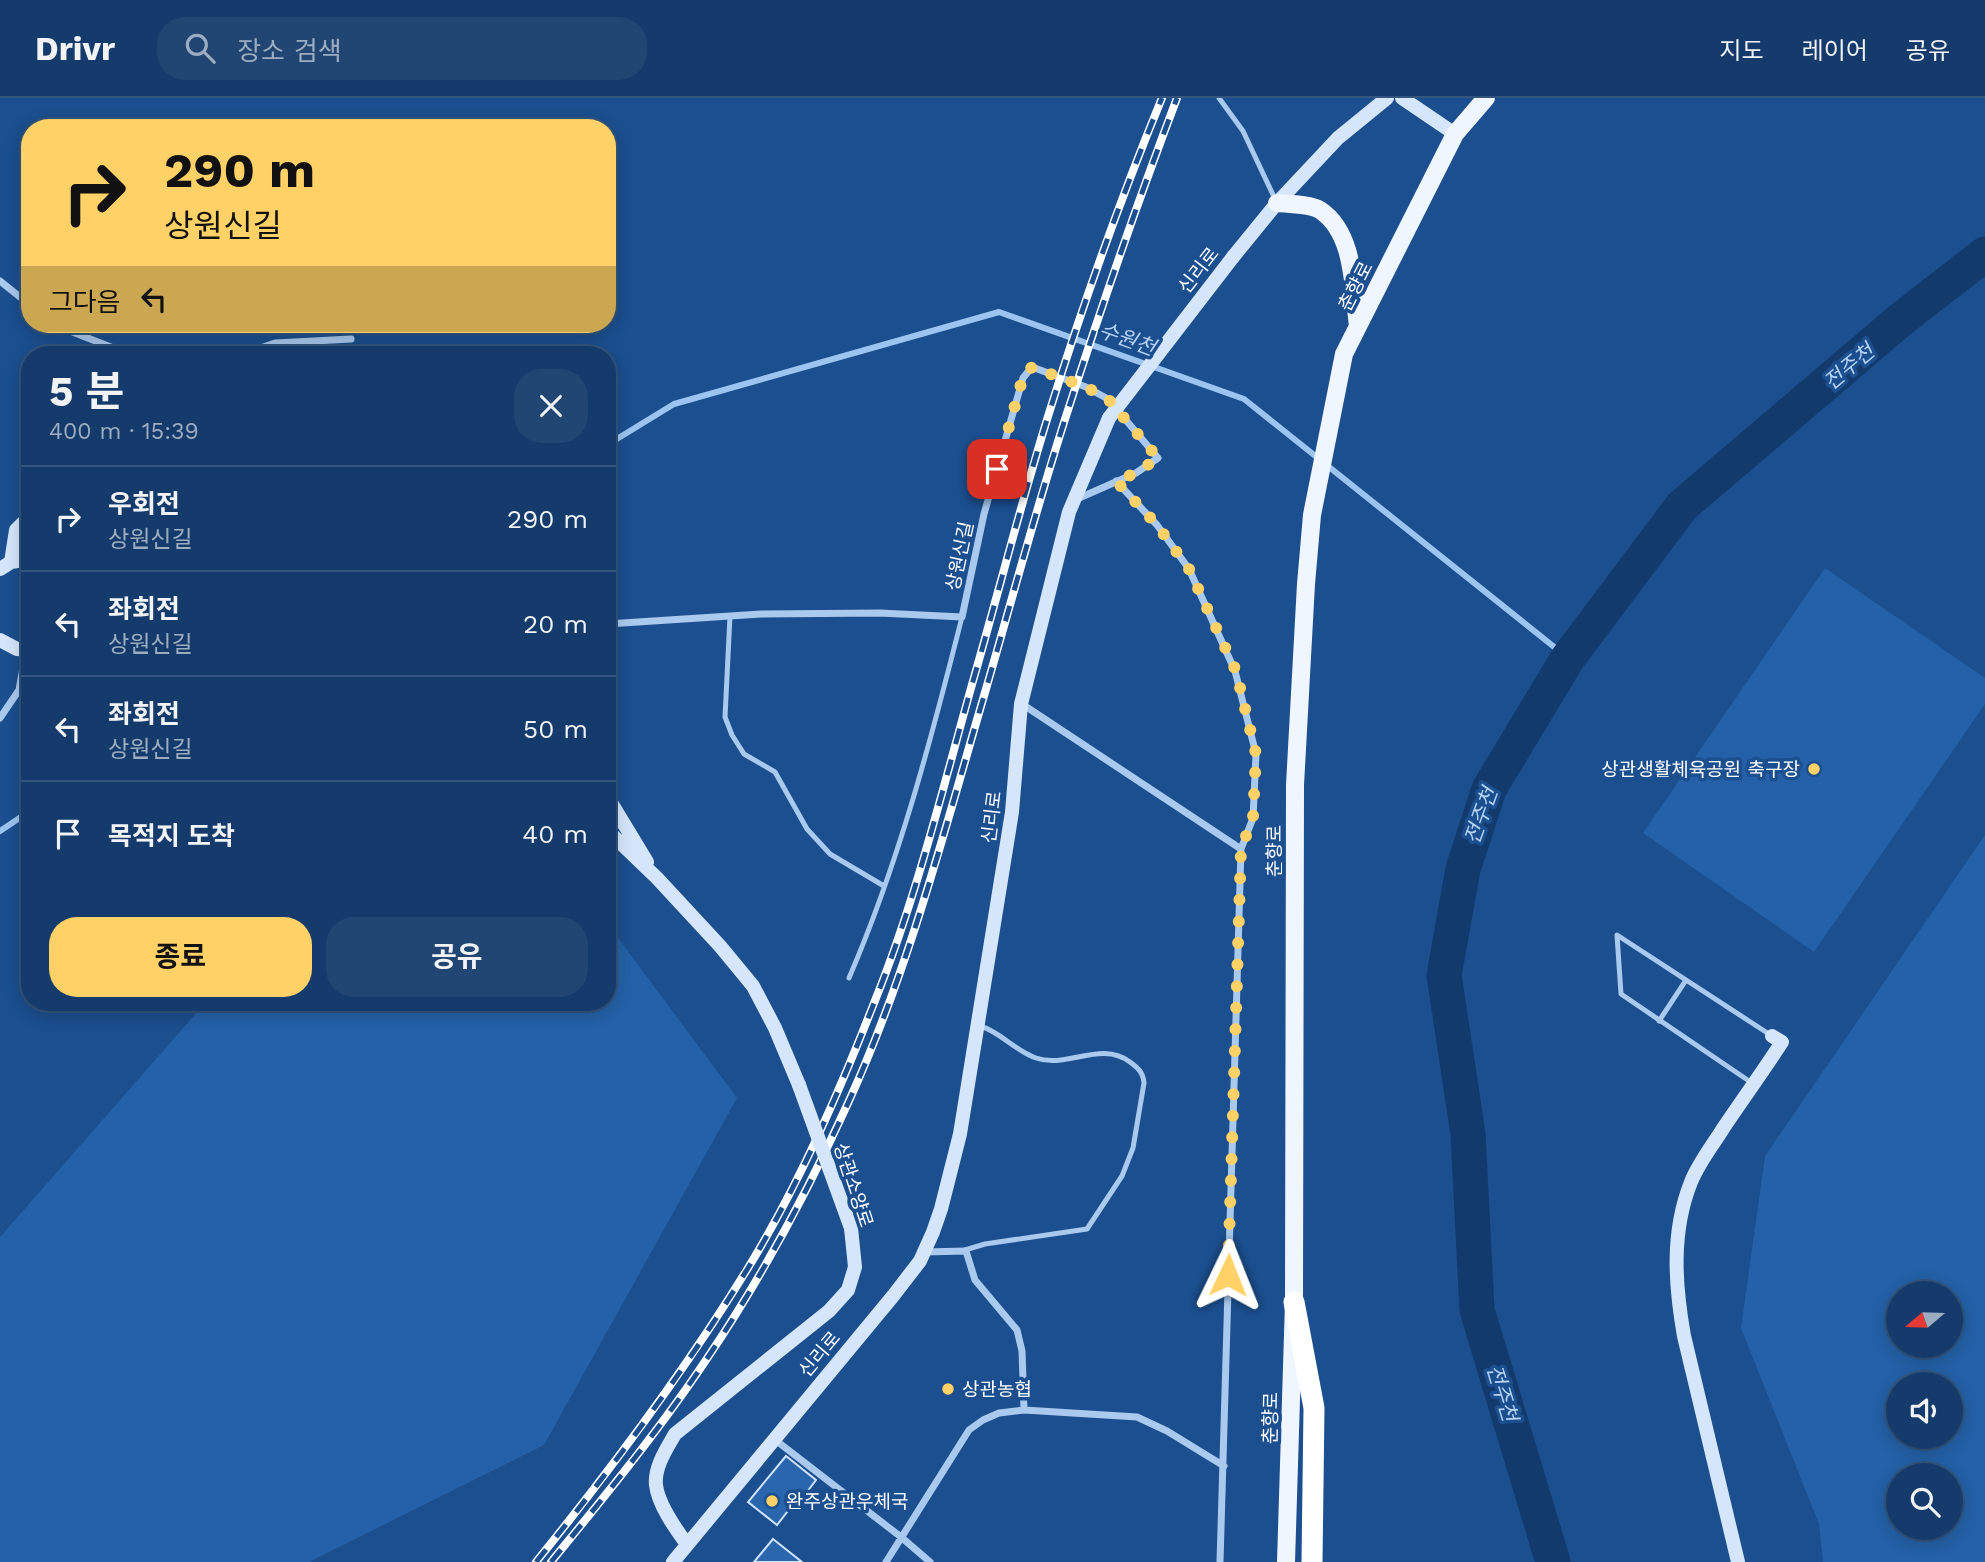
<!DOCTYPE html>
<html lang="ko">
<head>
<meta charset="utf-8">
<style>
  body { margin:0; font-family:"Work Sans","Noto Sans KR",sans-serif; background:#214673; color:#f1f3f6; height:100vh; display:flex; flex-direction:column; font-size:26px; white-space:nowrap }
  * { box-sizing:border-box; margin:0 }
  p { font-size:23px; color:#9dadc1 }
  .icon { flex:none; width:38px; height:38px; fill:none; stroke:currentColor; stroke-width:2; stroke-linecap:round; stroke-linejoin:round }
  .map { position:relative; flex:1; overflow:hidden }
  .panel { position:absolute; left:21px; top:248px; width:595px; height:665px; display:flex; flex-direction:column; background:#143b6b; border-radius:28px; box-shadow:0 4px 18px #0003,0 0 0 2px #33557e }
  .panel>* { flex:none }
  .banner { position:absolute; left:21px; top:21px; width:595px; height:214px; border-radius:28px; box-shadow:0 4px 18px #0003,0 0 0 2px #33557e; background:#ffd166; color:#111; overflow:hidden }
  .needle { width:46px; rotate:251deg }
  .tools { position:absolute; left:1886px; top:1183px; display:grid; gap:14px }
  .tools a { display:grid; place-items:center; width:77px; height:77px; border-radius:50%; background:#143b6b; box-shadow:0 4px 18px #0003,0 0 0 2px #33557e; font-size:35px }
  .pin { position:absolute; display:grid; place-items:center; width:60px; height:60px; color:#fff; margin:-30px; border-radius:14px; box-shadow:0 4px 10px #0006 }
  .me { position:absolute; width:77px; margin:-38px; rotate:2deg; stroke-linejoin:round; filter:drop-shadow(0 0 5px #0008) }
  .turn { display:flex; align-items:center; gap:24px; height:147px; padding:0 28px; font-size:32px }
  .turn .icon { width:91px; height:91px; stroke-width:2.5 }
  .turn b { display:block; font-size:49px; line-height:60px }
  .then { display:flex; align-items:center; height:66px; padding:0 28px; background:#0003; gap:14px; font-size:26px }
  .round { display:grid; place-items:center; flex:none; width:74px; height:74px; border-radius:28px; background:#214673 }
  .summary { display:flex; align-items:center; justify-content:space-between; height:119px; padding:0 28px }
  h1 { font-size:42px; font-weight:700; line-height:52px }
  .button { display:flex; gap:14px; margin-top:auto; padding:14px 28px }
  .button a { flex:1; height:80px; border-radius:28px; background:#ffd166; color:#111; font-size:28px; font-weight:700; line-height:80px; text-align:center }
  .button a+a { background:#214673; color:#f1f3f6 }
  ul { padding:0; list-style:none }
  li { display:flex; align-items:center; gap:21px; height:105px; padding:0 28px; border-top:2px solid #33557e }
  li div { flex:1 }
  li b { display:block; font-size:26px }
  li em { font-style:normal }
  header { display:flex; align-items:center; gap:42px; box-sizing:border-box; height:98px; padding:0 35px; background:#143b6b; border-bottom:2px solid #33557e }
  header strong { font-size:33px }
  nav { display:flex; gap:38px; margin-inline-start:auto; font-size:24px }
  .search { width:490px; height:63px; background:#214673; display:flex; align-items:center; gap:18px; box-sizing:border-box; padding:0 24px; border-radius:28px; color:#9dadc1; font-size:26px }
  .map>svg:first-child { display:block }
  .green { fill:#2461a8; fill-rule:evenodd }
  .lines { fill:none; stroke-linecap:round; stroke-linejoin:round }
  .stream { stroke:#9cc4f0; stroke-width:6 }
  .river { stroke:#123a6d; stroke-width:35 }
  .building { fill:#2a66ad; stroke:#cfe3fa; stroke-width:2 }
  .lane { stroke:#a9c9ee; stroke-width:5 }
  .street { stroke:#a9c9ee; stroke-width:7 }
  .secondary { stroke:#d6e6fa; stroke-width:14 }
  .primary { stroke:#f0f6ff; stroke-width:18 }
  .highway { stroke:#fff; stroke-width:21 }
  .rail-casing { stroke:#fff; stroke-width:8 }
  .rail { stroke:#1b4f8f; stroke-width:5; stroke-dasharray:16; stroke-linecap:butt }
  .secondary-bridge { stroke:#d6e6fa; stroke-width:14 }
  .route { stroke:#ffd166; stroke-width:12; stroke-dasharray:0 21.6 }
  .poi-dot { fill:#ffd166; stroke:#1b4f8f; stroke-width:2.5 }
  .labels { text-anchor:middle; stroke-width:7; stroke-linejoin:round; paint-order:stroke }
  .street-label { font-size:19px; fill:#fff; stroke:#1b4f8f }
  .poi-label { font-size:19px; fill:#fff; stroke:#1b4f8f; text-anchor:start }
  .water-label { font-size:21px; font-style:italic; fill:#b5d3f5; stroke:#1b4f8f }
</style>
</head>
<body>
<header>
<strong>Drivr</strong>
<div class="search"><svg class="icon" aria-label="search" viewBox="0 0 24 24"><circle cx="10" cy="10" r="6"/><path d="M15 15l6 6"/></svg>장소 검색</div>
<nav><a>지도</a><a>레이어</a><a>공유</a></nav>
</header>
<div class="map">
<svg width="1985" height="1464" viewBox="0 0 1985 1464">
  <rect width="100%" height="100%" fill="#1b4f8f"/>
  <path class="green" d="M1825,470l160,110v26l-171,248 -171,-119z
    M1985,737v727h-162l-4,-38 -78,-196 24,-172zM1951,1195v53h-52v-53zM1899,1286h52v53h-52zM1899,1377h52v53h-52z
    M607,825l130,175 -193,347 -235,117h-309v-325l205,-234h402z"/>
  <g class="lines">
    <path class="stream" d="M607,347l67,-41 325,-92 245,87 324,259
      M0,733l30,-20"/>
    <path class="river" d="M1553,1464l-76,-252 -9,-176 -24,-159 19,-106 26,-80 79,-131 114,-152 217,-185 86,-67"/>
  </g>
  <path class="building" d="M786,1358l30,24 -12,16 -3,-2 -24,31 -29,-23z
    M773,1441l29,23h-48z"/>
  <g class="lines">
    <path class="lane" d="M1219,0l24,33 32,68
      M730,518l-5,101 7,18 12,19 31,18 32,57 23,25 54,32
      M849,880c50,-116 82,-238 113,-361
      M1659,923l27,-41
      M1752,985l-131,-89 -4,-59 155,101
      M965,1152l20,-6 102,-15 35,-53 11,-28 11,-65c-1,-11 -6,-15 -14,-21 -29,-22 -63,7 -94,-4 -21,-7 -35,-26 -56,-32"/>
    <path class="street" d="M0,183l30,24
      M52,226l69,27 19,4
      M240,257l35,-12 76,-4
      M1116,383l41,44 32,44 46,102 21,83 -3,64 -12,31
      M607,526l154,-10 119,-1 82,4 22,-103 39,-136 9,-11 54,20 22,12 50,59 -22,15 -59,26
      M1022,606l219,145 -21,713
      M0,620l19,-28 7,-39
      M925,1154l41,-1 9,29 42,50 5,21 2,59
      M774,1341l127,98 29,25
      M886,1464l83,-132 14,-10 16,-7 25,-3 113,7 30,14 57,35"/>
    <path class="secondary" d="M1402,0l53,36
      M1233,159l44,-54 61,-65 49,-40
      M11,464l5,-32 14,-14
      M0,471l11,-7 19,-3
      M0,542l17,9 13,1
      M607,698l40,66
      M607,732l50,48 63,68 33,40 22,42 24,57
      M686,1445c-11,-15 -28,-39 -30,-58 -2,-18 11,-37 19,-51l154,-123 19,-21 7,-23 -4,-39
      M673,1464l220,-266 27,-35 13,-29 8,-23 19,-75 52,-322 9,-108 48,-192 40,-94
      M1738,1464l-54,-226c-9,-51 -13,-104 7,-154 8,-20 22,-37 33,-55 19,-28 39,-56 58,-85l-10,-6"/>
    <path class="primary" d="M1277,105c12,1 33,1 43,7 35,23 33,79 38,116
      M1286,1464l8,-260 1,-517 11,-201 6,-69 32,-161 111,-220 31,-36"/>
    <path class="highway" d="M1294,1204l20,106 -2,154"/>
    <defs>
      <path id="rail" d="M536,1464c76,-94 149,-191 212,-294 52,-85 92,-178 128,-270 41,-102 67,-211 97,-317 26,-90 49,-182 77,-271 33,-106 70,-210 112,-312
        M551,1464c54,-66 110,-134 157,-205 54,-80 100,-166 140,-254 61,-133 97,-275 138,-414 27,-93 52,-187 82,-279 34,-105 70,-209 109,-312"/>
    </defs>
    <use href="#rail" class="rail-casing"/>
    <use href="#rail" class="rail"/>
    <path class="secondary-bridge" d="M1109,320l124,-161
      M799,987l52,143"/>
  </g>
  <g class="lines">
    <path class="route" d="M997,371l26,-92 9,-10 54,20 22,12 50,59 -22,15 -20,8 41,44 32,44 47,102 20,83 -3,64 -12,31 -13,426"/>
  </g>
  <g class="poi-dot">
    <circle cx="1814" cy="671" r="7"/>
    <circle cx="948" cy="1291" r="7"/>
    <circle cx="772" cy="1403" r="7"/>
  </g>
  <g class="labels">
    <g class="street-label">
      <text transform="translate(1198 172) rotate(-52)" y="7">신리로</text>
      <text transform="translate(1355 188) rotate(-63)" y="7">춘향로</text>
      <text transform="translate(959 458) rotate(-78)" y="7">상원신길</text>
      <text transform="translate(991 719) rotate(-83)" y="7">신리로</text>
      <text transform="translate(1274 753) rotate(-90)" y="7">춘향로</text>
      <text transform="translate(854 1087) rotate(72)" y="7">상관소양로</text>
      <text transform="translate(819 1256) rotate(-50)" y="7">신리로</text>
      <text transform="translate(1270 1320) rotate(-89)" y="7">춘향로</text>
    </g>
    <g class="poi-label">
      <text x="1800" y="678" text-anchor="end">상관생활체육공원 축구장</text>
      <text x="962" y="1298">상관농협</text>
      <text x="786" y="1410">완주상관우체국</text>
    </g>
    <g class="water-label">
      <text transform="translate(1127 241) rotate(20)" y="7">수원천</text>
      <text transform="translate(1849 269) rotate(-40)" y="7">전주천</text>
      <text transform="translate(1481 718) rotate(-70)" y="7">전주천</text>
      <text transform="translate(1502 1295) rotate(73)" y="7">전주천</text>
    </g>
  </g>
</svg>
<div class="tools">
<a><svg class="needle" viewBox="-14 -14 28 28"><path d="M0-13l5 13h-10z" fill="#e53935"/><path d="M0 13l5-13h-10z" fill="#9dadc1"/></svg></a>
<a><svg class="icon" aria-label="sound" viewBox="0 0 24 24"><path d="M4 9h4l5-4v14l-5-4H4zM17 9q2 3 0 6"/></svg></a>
<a><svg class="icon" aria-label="search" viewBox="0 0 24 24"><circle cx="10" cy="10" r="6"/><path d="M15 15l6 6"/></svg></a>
</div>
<div class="pin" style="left:997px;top:371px;background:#d93025"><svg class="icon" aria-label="arrive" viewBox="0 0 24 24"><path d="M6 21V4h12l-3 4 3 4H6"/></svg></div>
<svg class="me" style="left:1228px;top:1177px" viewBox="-20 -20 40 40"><path d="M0-17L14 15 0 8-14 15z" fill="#ffd166" stroke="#fff" stroke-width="4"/></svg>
<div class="banner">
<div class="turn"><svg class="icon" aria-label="right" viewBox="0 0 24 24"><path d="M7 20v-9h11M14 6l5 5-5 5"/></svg><div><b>290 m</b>상원신길</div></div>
<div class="then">그다음<svg class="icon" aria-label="left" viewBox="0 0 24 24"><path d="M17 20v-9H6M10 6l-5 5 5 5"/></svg></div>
</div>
<section class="panel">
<div class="summary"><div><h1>5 분</h1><p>400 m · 15:39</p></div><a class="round"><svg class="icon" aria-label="close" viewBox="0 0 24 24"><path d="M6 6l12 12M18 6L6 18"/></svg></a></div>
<ul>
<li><svg class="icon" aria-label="right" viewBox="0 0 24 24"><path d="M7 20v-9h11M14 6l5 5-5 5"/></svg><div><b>우회전</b><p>상원신길</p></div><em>290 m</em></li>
<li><svg class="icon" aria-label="left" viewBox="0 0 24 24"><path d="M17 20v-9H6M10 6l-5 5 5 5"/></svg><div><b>좌회전</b><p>상원신길</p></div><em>20 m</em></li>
<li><svg class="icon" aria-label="left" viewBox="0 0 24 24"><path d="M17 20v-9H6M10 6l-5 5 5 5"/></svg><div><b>좌회전</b><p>상원신길</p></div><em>50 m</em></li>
<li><svg class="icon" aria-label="arrive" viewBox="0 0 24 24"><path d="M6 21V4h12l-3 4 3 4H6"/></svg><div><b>목적지 도착</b></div><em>40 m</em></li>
</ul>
<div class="button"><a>종료</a><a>공유</a></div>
</section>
</div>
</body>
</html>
